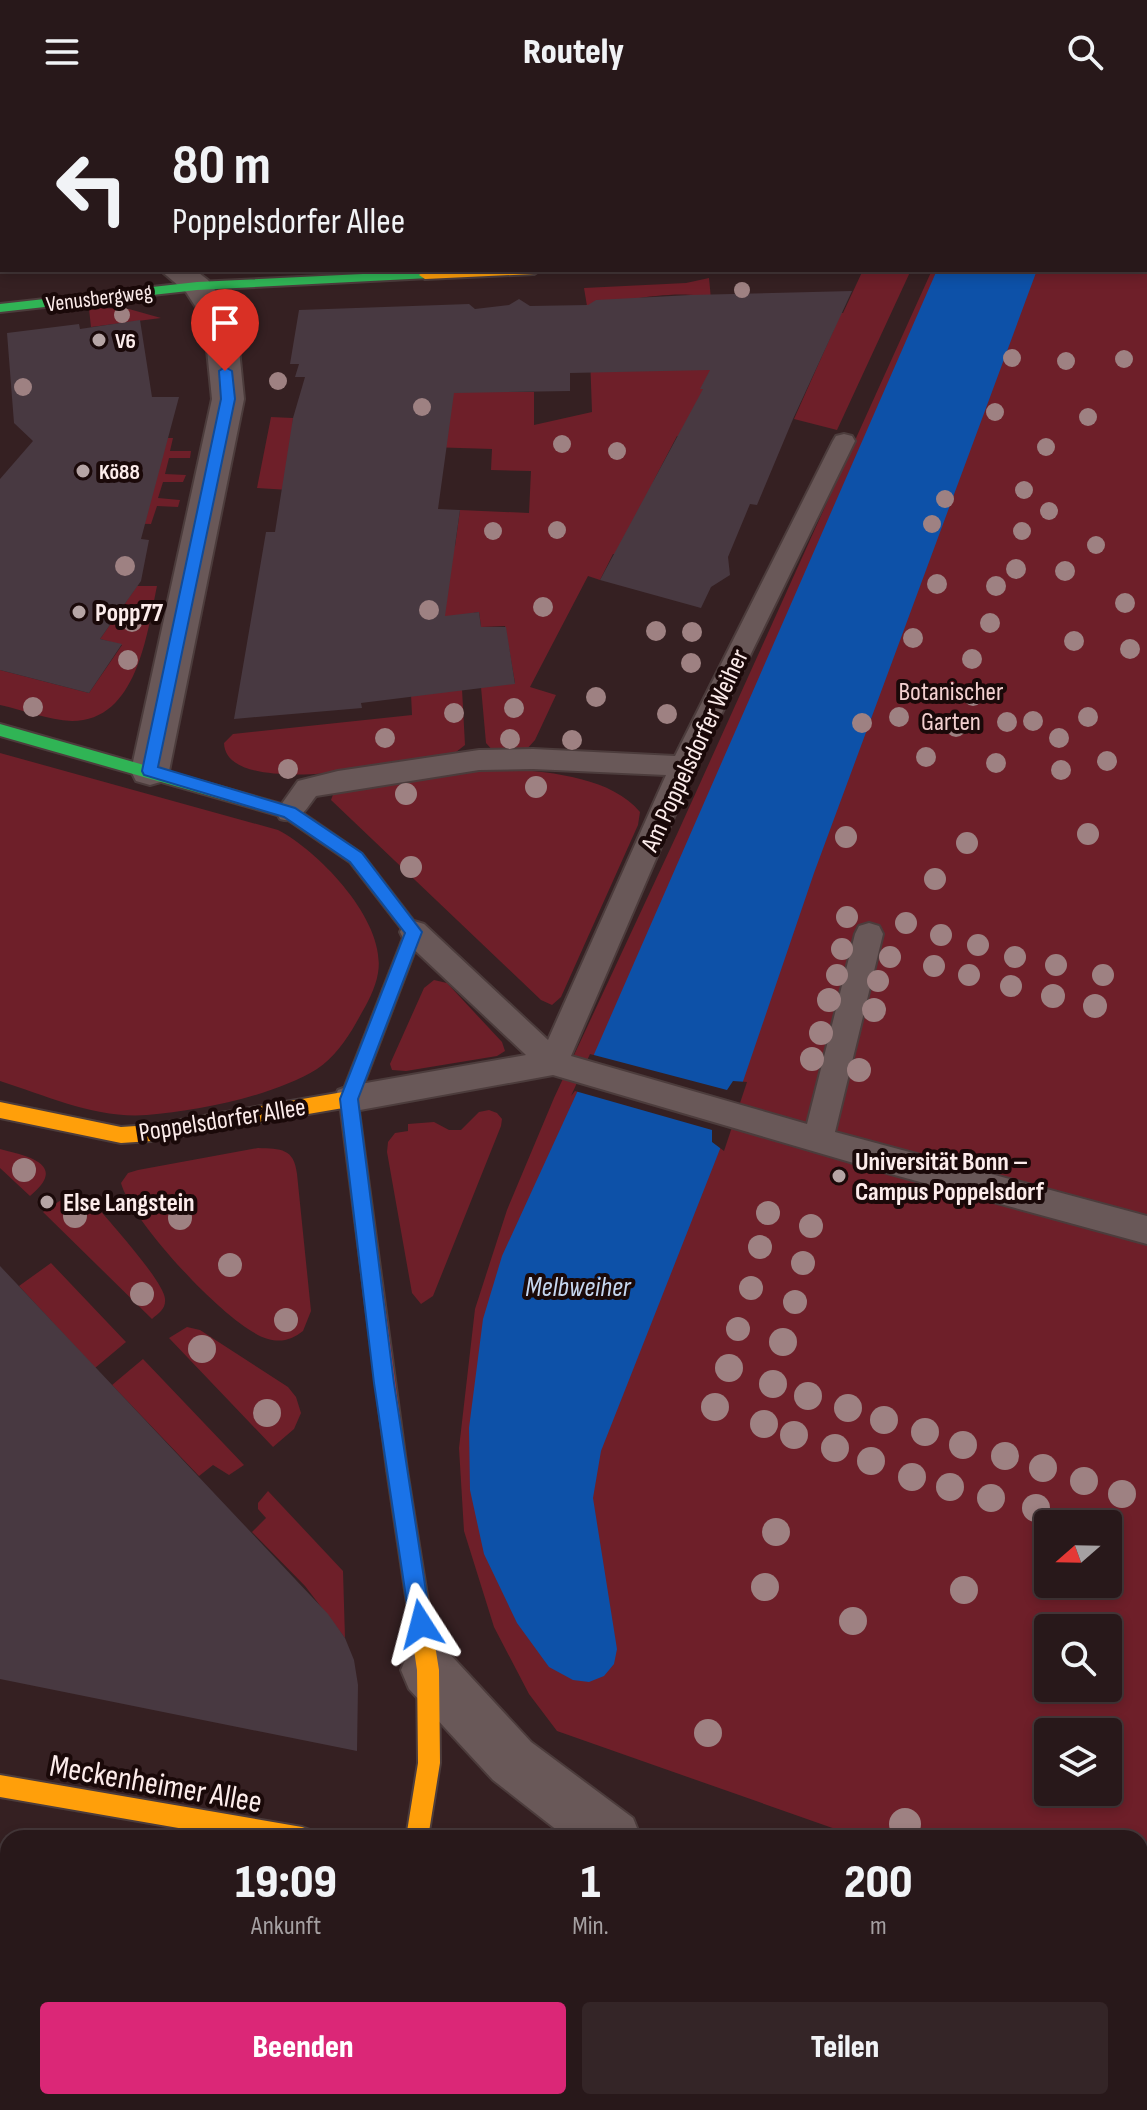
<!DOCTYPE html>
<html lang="de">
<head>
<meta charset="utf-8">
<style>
  body { margin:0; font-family:"Sofia Sans Condensed",sans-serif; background:#342527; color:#f1f3f6; height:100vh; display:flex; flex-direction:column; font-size:30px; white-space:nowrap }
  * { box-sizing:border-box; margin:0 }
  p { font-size:26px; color:#a5a0a2 }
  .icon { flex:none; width:44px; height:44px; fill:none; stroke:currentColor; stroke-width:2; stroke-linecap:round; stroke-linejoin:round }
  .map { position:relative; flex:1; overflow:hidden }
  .sheet { position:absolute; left:0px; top:1726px; width:1148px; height:280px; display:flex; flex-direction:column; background:#28181a; border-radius:24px 24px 0 0; box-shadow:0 4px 12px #0003,0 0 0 2px #443739 }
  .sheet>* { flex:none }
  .hud { position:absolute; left:0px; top:0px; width:1148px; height:168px; box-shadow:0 4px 12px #0003,0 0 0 2px #443739; background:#28181a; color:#f1f3f6; overflow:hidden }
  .needle { width:52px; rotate:250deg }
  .controls { position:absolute; left:1034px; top:1406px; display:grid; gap:16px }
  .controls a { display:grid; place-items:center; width:88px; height:88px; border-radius:8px; background:#28181a; box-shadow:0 4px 12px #0003,0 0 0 2px #443739; font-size:40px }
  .pin { position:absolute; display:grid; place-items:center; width:68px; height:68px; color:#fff; margin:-82px -34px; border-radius:50% 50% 50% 0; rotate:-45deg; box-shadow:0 0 8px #0007 }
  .pin .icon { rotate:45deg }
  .me { position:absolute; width:88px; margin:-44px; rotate:351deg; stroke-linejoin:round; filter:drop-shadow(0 0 6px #0008) }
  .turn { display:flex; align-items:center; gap:28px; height:168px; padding:0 40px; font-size:36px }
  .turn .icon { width:104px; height:104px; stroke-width:2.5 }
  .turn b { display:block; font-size:56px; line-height:68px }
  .eta { display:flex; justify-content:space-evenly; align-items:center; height:136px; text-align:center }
  .eta b { font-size:48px; font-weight:800; line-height:56px }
  .primary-button { display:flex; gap:16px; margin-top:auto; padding:16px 40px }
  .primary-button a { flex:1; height:92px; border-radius:8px; background:#db2777; color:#fff; font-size:32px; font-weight:800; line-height:92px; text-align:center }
  .primary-button a+a { background:#342527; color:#f1f3f6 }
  header { display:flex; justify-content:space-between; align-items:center; height:104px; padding:0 40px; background:#28181a; font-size:36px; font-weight:800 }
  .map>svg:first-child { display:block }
  .green { fill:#6e1f29; fill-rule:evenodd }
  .water { fill:#0d51a8 }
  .pier { fill:#352022 }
  .building { fill:#483941 }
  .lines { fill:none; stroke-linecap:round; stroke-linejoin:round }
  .lane-casing { stroke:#4c3c3c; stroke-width:4 }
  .street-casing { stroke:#4c3c3c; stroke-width:4 }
  .fast-casing { stroke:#4c3c3c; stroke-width:4 }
  .slow-casing { stroke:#4c3c3c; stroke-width:4 }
  .jam-casing { stroke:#4c3c3c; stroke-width:4 }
  .lane { fill:#695858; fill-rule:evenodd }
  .street { fill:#695858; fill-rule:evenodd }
  .fast { fill:#30b455; fill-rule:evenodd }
  .slow { fill:#ff9f0a; fill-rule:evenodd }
  .jam { fill:#e5322d; fill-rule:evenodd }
  .tree { fill:#9e8182 }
  .route { fill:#1a73e8; stroke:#114b97; stroke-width:2 }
  .poi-dot { fill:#b6a5a5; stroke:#1a0909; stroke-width:3 }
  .labels { text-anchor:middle; stroke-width:8; stroke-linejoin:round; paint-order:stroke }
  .far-street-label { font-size:22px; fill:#fceceb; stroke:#1a0909 }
  .far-poi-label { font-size:22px; font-weight:bold; fill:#fceceb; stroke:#1a0909; text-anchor:start }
  .poi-label { font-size:26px; font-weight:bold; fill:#fceceb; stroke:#1a0909; text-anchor:start }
  .park-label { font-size:26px; fill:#f3d0d0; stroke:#1a0909 }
  .street-label { font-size:26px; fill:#fceceb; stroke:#1a0909 }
  .water-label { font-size:28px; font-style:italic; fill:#c6d7f0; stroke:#1a0909 }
  .near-street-label { font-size:32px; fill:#fceceb; stroke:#1a0909 }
</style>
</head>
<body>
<header><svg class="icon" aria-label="menu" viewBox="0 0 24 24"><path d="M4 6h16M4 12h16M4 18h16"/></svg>Routely<svg class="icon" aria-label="search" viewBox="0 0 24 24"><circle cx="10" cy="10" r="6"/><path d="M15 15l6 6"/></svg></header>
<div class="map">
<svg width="1147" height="2006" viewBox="0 0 1147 2006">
  <rect width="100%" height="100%" fill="#352022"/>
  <path class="green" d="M1147,91v1744l-7,-3v-98h-279l-304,-107 -28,-37 -35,-67 -30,-96 -5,-83 16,-139 32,-99 47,-112 124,-266 254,-562h214zM1048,1420h60v60h-60zM1048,1524h60v60h-60zM1048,1628h60v60h-60z
    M863,166h48l-74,160 -43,-11 40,-90 -82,-35 91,19z
    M709,174l2,21c-28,-12 -93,3 -124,7l-3,-18 102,-5z
    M101,204l28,1 32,9 -70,9 -2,-18z
    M590,252l130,1 -30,82 -13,-3 -23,44 -24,77 -17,-3 -13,26 -12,-4 -58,111 26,8 -21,45 -9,10 -31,3 -9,-10 -5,-56 34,-4 -10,-57 -24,1 -2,-15 -143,25 119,-91 5,-36 69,3 2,-42 -40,-1 1,-21 -63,-2 -43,-67 115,12h33v33l58,-13z
    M271,313l22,1 -4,72 -32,-2z
    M168,334h5l-3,13h21l-1,7h-21l-4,16 21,1 -3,7h-20l-5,16 22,2 -2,7 -21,-1 -6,18 -35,-1z
    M137,482h20c-10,48 -20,135 -85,135 -24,-1 -49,-11 -72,-16v-35l89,23 33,-48 -22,-6z
    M462,585l3,56 -14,11c-37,5 -225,46 -227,-13l9,-9 179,-19 -1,-21z
    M0,649l278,77c42,22 109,92 100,143 -3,18 -13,34 -22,50 -9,16 -23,36 -39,46 -44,27 -118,42 -170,46 -50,4 -100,-19 -147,-34z
    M477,664c48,2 129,3 163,44l-2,13 -77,172 -9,8 -11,-5 -210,-200 3,-8z
    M434,876l13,3 55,59 3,9 -8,5 -91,15 -14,-1 -2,-6 34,-76z
    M489,1006l8,3 5,6 -1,7 -68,170 -12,8 -9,-11 -25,-141 1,-10 7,-9 13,-2v-7l26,-2 15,8h12l18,-18z
    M258,1044c23,1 36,0 39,26l14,137 -8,20c-10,8 -21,12 -35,8 -38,-10 -137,-118 -147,-156l7,-10 10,-3z
    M0,1045c27,7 69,15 30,47l-30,-28z
    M78,1091l14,6c14,17 72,80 73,98 1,10 -6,14 -13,20l-109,-107 24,-16z
    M51,1159l75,79 -31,26 -76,-82z
    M187,1223l13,3 88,57 8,10 5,16 -7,16 -21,18 -104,-109z
    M143,1255l101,106 -15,10 -16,-10 -14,11 -87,-91z
    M268,1387l75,80 2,67 -40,-52 -53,-54 14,-14 -8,-9v-6z
    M606,1998h133l-2,8h-133z
    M838,1998h101l-1,8h-110z"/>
  <path class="water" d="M937,166h100l-223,603 -94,276 -119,302 -8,47 24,151 -3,15 -10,12 -15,6 -16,-2 -24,-13 -32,-44 -33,-69 -14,-64 -1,-62 14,-109 19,-63 83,-181z"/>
  <path class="pier" d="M590,950l137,36 6,-9 14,1 -23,69 -12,-9v-12l-137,-39 -4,5z"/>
  <path class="building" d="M852,187l-59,128 -36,86 -7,-1 -22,53 2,18 -19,12 -10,21 -101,-28 103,-191h-3l10,-19 -140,3v18l-116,2 -16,116 22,1 -15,106 34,-4 2,15h25l9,57 -154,19 1,5 -128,11 32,-187h9l18,-114 12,-41h-10l4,-13h-9l9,-54 170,-6 6,5 34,-4 10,-6 11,7 58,-1 8,-5 94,-5z
    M140,216l12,77h27l-38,142 8,1 -8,41 -41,58 22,5 -33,49 -89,-23v-191l33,-38 -19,-18 -7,-90 72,-9 1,5z
    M0,1162l328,348 17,24 9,22 4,25 -1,66 -357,-72z"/>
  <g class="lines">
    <defs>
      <path id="lane" d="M844,330l8,2 3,5 -159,325 -125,290 236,68 48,-190 4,-8 10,-3 10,3 4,8 -48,198 312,84v28l-256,-70 -338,-99 -204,37 -11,-4 -4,-9 4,-9 11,-4 177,-31 -122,-115 -4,-8 4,-8 10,-3 10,3 124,116 118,-265 -133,-6 -54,1 -163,26c-11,14 -17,29 -36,23l-4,-7 22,-31 40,-10 141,-21 54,-1 142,7 158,-315 3,-5z
        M737,1998h42l-2,8h-42z"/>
      <path id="street" d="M0,0h14l1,2h-13v9z
        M1146,59h1v18h-1z
        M160,166h35l13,10 28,40 8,79 -75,372 -5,10 -14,4 -14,-4 -5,-10 81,-372 -8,-79 -18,-28z
        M428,1539l19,8 84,91 102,76 8,20h-74l-74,-58 -84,-91 -8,-19 8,-19z"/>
      <path id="fast" d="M425,167l4,1v6l-232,12 -197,22v-8l197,-22z
        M0,620l295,84 67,46 60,78 -64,167 -2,17h-12l-4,-17 65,-166 -55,-71 -66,-45 -284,-81z"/>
      <path id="slow" d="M453,166h87l-6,4 -109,5 -6,-4 6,-4z
        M349,987l6,3 3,5 -3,5 -6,3 -198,34 -30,2 -121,-25v-16l121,25 30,-2z
        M397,1356l7,3 3,7 32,200 1,93 -12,75h-22l12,-75 -1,-93 -30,-200 3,-7z
        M0,1671l302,52 8,3 3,8h-77l-236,-41z"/>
      <path id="jam" d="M350,999l6,3 3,5 48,359 -3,7 -7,3 -7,-3 -3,-7 -46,-359 3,-5z
        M1140,1939l7,3v24l-7,-3z"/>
    </defs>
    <use href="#lane" class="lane-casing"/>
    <use href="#street" class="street-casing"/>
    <use href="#fast" class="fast-casing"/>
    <use href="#slow" class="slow-casing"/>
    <use href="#jam" class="jam-casing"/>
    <use href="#lane" class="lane"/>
    <use href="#street" class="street"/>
    <use href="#fast" class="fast"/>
    <use href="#slow" class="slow"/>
    <use href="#jam" class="jam"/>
  </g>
  <g class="tree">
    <circle cx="742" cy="186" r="8"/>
    <circle cx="122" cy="211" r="8"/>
    <circle cx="1012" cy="254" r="9"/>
    <circle cx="1124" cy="255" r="9"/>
    <circle cx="1066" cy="257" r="9"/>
    <circle cx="278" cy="277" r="9"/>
    <circle cx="23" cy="283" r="9"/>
    <circle cx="422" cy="303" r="9"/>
    <circle cx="995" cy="308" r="9"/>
    <circle cx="1088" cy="313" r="9"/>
    <circle cx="562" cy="340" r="9"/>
    <circle cx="1046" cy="343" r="9"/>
    <circle cx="617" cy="347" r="9"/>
    <circle cx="1024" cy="386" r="9"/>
    <circle cx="945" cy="395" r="9"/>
    <circle cx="1049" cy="407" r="9"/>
    <circle cx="932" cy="420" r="9"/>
    <circle cx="557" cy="426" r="9"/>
    <circle cx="493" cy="427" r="9"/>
    <circle cx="1022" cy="427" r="9"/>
    <circle cx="1096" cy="441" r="9"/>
    <circle cx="125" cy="462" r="10"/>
    <circle cx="1016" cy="465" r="10"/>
    <circle cx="1065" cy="467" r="10"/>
    <circle cx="937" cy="480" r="10"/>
    <circle cx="996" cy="482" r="10"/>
    <circle cx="1125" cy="499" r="10"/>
    <circle cx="543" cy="503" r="10"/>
    <circle cx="429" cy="506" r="10"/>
    <circle cx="132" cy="518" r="10"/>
    <circle cx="990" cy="519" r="10"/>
    <circle cx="656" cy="527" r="10"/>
    <circle cx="692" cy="528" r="10"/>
    <circle cx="913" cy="534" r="10"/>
    <circle cx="1074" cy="537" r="10"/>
    <circle cx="1130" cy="545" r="10"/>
    <circle cx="972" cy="555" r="10"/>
    <circle cx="128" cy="556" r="10"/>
    <circle cx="691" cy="559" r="10"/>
    <circle cx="973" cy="592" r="10"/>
    <circle cx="596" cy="593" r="10"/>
    <circle cx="33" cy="603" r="10"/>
    <circle cx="514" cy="604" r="10"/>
    <circle cx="454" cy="609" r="10"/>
    <circle cx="667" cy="610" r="10"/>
    <circle cx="899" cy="613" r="10"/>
    <circle cx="1088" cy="613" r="10"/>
    <circle cx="1033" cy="617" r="10"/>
    <circle cx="1007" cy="618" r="10"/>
    <circle cx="862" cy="619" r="10"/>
    <circle cx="956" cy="623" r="10"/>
    <circle cx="385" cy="634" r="10"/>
    <circle cx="1059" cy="634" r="10"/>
    <circle cx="510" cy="635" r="10"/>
    <circle cx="572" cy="636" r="10"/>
    <circle cx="926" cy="653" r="10"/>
    <circle cx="1107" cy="657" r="10"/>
    <circle cx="996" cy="659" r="10"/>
    <circle cx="288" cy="665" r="10"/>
    <circle cx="1061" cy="666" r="10"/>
    <circle cx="536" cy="683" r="11"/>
    <circle cx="406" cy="690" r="11"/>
    <circle cx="1088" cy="730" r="11"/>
    <circle cx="846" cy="733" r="11"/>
    <circle cx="967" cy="739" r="11"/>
    <circle cx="411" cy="763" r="11"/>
    <circle cx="935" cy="775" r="11"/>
    <circle cx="847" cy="813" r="11"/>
    <circle cx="906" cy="819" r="11"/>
    <circle cx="941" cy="831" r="11"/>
    <circle cx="978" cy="841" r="11"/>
    <circle cx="842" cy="845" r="11"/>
    <circle cx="890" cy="853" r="11"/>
    <circle cx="1015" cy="853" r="11"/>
    <circle cx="1056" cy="861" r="11"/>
    <circle cx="934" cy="862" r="11"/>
    <circle cx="837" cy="871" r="11"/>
    <circle cx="969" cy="871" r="11"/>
    <circle cx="1103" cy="871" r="11"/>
    <circle cx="878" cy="877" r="11"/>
    <circle cx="1011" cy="882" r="11"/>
    <circle cx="1053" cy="892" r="12"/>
    <circle cx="829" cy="896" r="12"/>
    <circle cx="1095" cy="902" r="12"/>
    <circle cx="874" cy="906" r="12"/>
    <circle cx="821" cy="929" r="12"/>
    <circle cx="812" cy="955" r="12"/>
    <circle cx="859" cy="966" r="12"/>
    <circle cx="24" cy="1066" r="12"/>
    <circle cx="768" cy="1109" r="12"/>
    <circle cx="75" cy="1112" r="12"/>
    <circle cx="180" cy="1114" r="12"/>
    <circle cx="811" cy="1122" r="12"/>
    <circle cx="760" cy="1143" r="12"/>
    <circle cx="803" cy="1159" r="12"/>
    <circle cx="230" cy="1161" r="12"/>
    <circle cx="751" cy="1184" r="12"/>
    <circle cx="142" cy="1190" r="12"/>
    <circle cx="795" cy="1198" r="12"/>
    <circle cx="286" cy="1216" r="12"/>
    <circle cx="738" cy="1225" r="12"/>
    <circle cx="783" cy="1238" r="14"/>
    <circle cx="202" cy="1245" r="14"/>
    <circle cx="729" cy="1264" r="14"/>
    <circle cx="773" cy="1280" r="14"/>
    <circle cx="808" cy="1292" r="14"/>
    <circle cx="715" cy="1303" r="14"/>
    <circle cx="848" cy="1304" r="14"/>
    <circle cx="267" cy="1309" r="14"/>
    <circle cx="884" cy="1316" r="14"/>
    <circle cx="764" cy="1320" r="14"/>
    <circle cx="925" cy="1328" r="14"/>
    <circle cx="794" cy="1331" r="14"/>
    <circle cx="963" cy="1341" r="14"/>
    <circle cx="835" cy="1344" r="14"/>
    <circle cx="1005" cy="1352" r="14"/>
    <circle cx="871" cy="1357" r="14"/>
    <circle cx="1043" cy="1364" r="14"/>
    <circle cx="912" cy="1373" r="14"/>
    <circle cx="1084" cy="1377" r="14"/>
    <circle cx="950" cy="1383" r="14"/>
    <circle cx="1122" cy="1390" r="14"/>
    <circle cx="991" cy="1394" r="14"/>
    <circle cx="1036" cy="1404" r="14"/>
    <circle cx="776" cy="1428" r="14"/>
    <circle cx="765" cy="1483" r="14"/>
    <circle cx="964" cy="1486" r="14"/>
    <circle cx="853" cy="1517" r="14"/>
    <circle cx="708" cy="1629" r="14"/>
    <circle cx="905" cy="1720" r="16"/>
  </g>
  <path class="route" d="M225,263l7,4 3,28 -77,368 137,41 67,45 60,79 -64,167 36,284 37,241 -3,8 -7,3 -8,-3 -3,-8 -36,-241 -34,-284 65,-166 -55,-71 -66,-45 -140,-42 -2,-4 79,-372 -2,-28z"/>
  <g class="poi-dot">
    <circle cx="99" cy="236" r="8"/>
    <circle cx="83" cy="367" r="8"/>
    <circle cx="79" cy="508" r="8"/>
    <circle cx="839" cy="1072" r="8"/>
    <circle cx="47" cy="1098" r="8"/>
  </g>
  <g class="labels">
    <g class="far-street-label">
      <text transform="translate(99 193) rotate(-7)" y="8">Venusbergweg</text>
    </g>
    <g class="far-poi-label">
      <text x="115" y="244">V6</text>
      <text x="99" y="375">Kö88</text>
    </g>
    <g class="poi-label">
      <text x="95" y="517">Popp77</text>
      <text x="855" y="1066">Universität Bonn –<tspan x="855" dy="30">Campus Poppelsdorf</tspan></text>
      <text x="63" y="1107">Else Langstein</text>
    </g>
    <g class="park-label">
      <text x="951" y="596">Botanischer<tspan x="951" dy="30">Garten</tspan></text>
    </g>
    <g class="street-label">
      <text transform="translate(694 646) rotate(-65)" y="9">Am Poppelsdorfer Weiher</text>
      <text transform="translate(222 1015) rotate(-9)" y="9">Poppelsdorfer Allee</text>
    </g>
    <g class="water-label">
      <text x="578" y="1192">Melbweiher</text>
    </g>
    <g class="near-street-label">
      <text transform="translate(156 1679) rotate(10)" y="11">Meckenheimer Allee</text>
    </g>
  </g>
</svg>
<div class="controls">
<a><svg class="needle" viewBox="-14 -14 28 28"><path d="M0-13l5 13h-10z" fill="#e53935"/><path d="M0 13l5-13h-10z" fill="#a5a0a2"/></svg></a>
<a><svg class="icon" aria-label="search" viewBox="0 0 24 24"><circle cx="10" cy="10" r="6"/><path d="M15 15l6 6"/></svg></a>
<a><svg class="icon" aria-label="layers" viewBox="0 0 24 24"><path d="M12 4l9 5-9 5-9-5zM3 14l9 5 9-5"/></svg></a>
</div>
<div class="pin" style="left:225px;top:267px;background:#d93025"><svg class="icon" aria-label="arrive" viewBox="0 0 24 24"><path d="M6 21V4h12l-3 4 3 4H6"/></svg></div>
<svg class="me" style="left:421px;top:1520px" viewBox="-20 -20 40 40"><path d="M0-17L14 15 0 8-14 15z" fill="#1a73e8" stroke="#fff" stroke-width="4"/></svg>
<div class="hud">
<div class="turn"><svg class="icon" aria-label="left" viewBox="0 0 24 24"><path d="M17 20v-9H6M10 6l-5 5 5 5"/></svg><div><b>80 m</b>Poppelsdorfer Allee</div></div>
</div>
<section class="sheet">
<div class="eta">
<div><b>19:09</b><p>Ankunft</p></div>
<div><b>1</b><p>Min.</p></div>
<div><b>200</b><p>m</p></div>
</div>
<div class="primary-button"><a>Beenden</a><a>Teilen</a></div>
</section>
</div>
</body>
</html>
